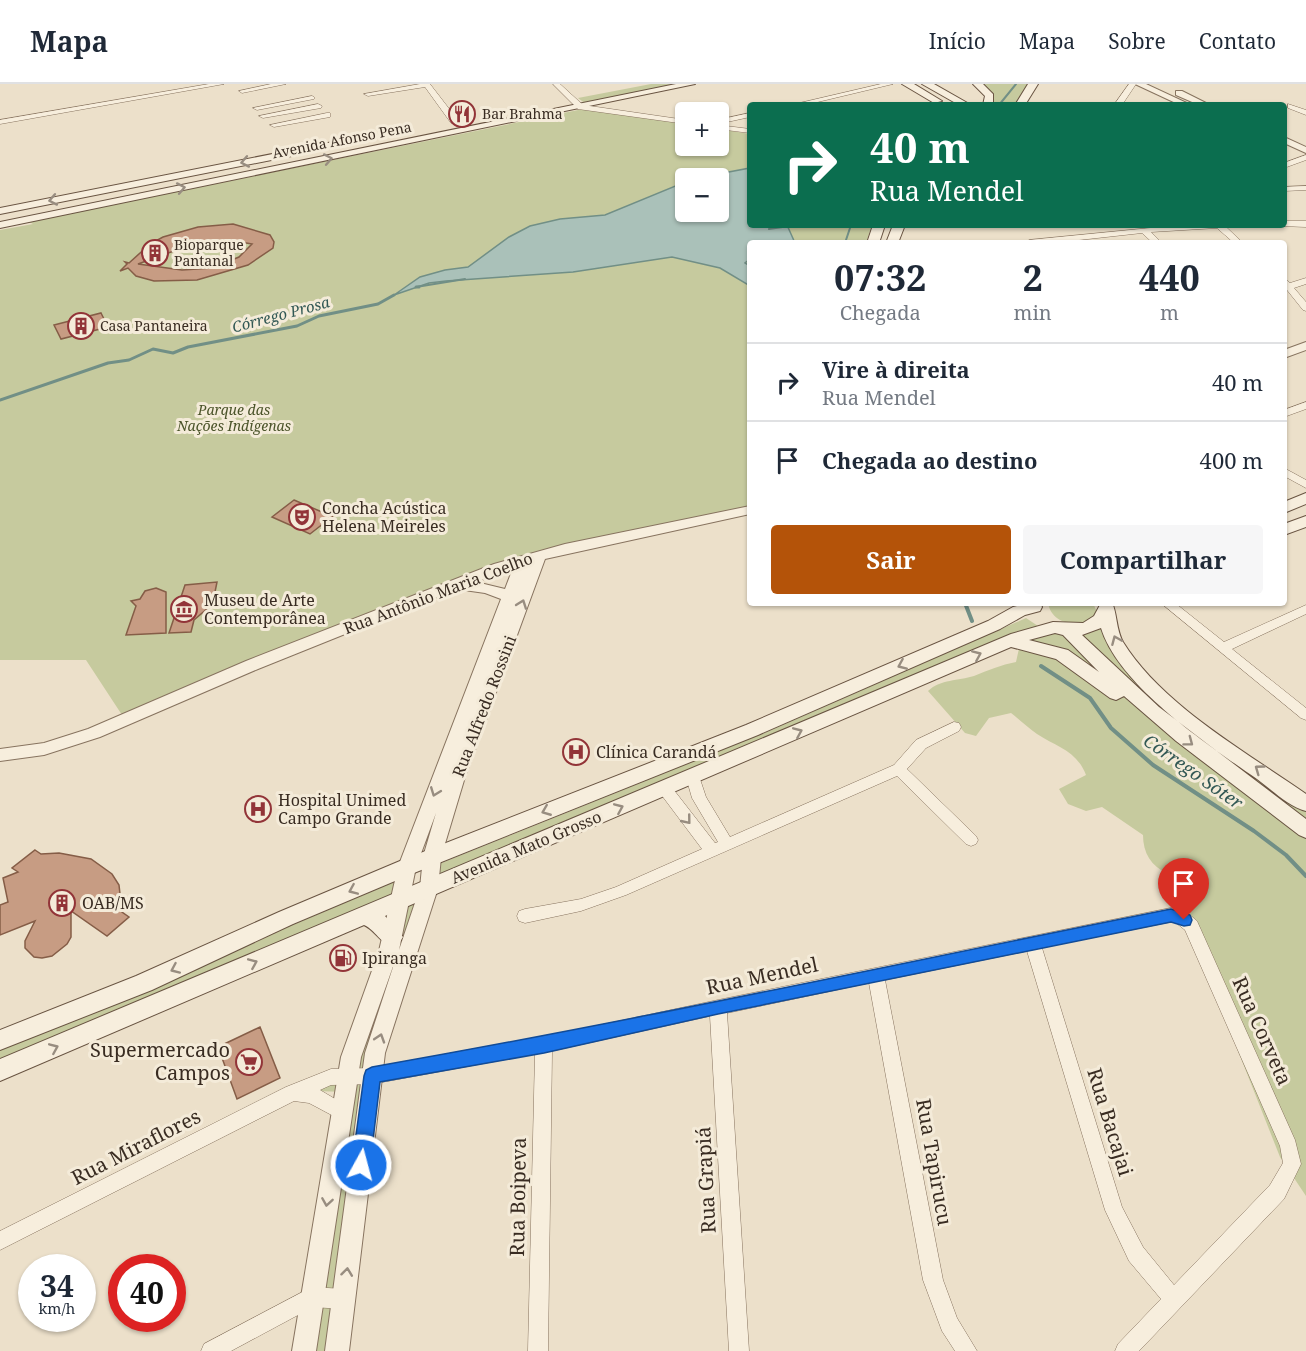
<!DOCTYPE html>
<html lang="pt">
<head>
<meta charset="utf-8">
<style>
  body { margin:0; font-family:"Noto Serif",serif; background:#f6f6f7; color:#1f2937; height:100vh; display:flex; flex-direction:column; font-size:22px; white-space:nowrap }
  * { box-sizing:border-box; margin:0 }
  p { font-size:20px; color:#747a83 }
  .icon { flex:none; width:33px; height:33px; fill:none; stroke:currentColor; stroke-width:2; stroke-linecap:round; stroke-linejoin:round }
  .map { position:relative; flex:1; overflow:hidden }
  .panel { position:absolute; left:747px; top:156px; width:540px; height:366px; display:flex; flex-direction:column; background:#fff; border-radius:6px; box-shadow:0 2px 4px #0004 }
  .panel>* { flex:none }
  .hud { position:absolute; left:747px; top:18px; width:540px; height:126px; border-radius:6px; box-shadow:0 2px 4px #0004; background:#0b6e4f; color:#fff; overflow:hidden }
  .buttons { position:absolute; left:675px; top:18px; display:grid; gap:12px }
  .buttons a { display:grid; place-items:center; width:54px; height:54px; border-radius:6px; background:#fff; box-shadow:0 2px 4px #0004; font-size:30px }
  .speed { position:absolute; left:18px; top:1170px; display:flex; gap:12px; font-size:30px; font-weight:700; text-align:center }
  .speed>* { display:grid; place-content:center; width:78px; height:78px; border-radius:50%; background:#fff; box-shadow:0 2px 4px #0004; line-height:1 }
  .speed small { font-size:15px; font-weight:400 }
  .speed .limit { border:9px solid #d22; background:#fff; color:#111 }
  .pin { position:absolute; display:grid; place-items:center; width:51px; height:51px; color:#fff; margin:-62px -26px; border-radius:50% 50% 50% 0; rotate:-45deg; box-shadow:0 0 6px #0007 }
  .pin .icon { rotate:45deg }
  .me { position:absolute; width:66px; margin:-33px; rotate:7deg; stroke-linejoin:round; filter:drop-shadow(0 0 4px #0008) }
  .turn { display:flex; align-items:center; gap:21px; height:126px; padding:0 24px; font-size:27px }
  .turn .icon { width:78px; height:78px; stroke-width:2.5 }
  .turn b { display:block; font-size:42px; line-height:51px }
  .eta { display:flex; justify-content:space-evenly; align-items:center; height:102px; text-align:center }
  .eta b { font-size:36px; font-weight:700; line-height:42px }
  .button { display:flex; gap:12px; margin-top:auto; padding:12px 24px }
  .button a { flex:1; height:69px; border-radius:6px; background:#b45309; color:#fff; font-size:24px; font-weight:700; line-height:69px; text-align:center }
  .button a+a { background:#f6f6f7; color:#1f2937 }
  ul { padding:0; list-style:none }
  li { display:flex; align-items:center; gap:18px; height:78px; padding:0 24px; border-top:2px solid #e0e1e3 }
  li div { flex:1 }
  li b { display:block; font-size:22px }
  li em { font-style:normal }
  header { display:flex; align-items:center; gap:36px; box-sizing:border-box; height:84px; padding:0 30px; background:#fff; border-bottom:2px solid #e0e1e3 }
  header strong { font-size:28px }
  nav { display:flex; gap:33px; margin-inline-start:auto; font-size:21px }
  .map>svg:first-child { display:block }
  .green { fill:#c6ca9e; fill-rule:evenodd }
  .water { fill:#aac1b9; stroke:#718f86; stroke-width:1.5 }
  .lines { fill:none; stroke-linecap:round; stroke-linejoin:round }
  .stream-far2 { stroke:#718f86; stroke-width:2 }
  .stream-far1 { stroke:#718f86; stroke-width:3 }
  .stream { stroke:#718f86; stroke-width:4 }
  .building { fill:#c79c83; stroke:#855d47; stroke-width:1.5; fill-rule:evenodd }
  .minor-casing { stroke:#87735f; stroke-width:1 }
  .tertiary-casing { stroke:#87735f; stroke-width:2 }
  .secondary-casing { stroke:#695442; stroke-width:2 }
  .minor { fill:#f7eedd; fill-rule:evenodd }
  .tertiary { fill:#f7eedd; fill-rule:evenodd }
  .secondary { fill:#f7eedd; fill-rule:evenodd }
  .oneway { stroke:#988d80 }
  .route { fill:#1a73e8; stroke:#114b97; stroke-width:1.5 }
  .labels { text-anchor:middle; stroke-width:6; stroke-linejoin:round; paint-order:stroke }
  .far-poi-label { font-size:14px; fill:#392c22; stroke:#f4ebd9; text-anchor:start }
  .far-street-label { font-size:14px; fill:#392c22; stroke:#f4ebd9 }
  .far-park-label { font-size:14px; font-style:italic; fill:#4b542a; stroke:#f4ebd9 }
  .far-water-label { font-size:15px; font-style:italic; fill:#325854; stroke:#f4ebd9 }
  .poi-label { font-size:16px; fill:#392c22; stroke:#f4ebd9; text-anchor:start }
  .street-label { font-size:16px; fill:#392c22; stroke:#f4ebd9 }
  .water-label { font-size:18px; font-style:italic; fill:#325854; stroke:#f4ebd9 }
  .near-street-label { font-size:20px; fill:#392c22; stroke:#f4ebd9 }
  .near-poi-label { font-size:20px; fill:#392c22; stroke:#f4ebd9; text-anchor:end }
</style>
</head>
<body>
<header>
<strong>Mapa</strong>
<nav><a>Início</a><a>Mapa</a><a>Sobre</a><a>Contato</a></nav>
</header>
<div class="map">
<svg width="1306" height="1267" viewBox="0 0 1306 1267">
  <rect width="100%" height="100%" fill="#ece0ca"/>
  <path class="green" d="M651,0h33l-98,20 -8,-6z
    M981,0h50l-15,21h-23v-10z
    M583,25l102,15 1,22h32l1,-17 31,5v91h122l-6,18h-116v263l-179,38 -449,171 -36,-55h-86v-430l33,-6 -4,-2zM686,94h32v34h-32z
    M1048,519h45l4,9 -3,7c-17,8 -42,6 -46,-16z
    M1026,534l15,10 -606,251 -1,-13 335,-135z
    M1102,544l24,36 180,143v389l-26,-39 -112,-283c-17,-8 -25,-21 -25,-39l-41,-28 -16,4 -18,-7 -9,-15 27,-14c-9,-24 -29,-28 -49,-41 -9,-6 -17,-14 -26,-21l-22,5 -13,18 -11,-3 -37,-42c13,-12 30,-10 46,-15 14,-6 27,-11 42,-14l4,-18h15l-7,-7 18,-7 24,6 14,-1z
    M399,796l-4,19 -395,167v-18z
    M421,817l-28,92 -60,358h-18l35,-259 -38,-1 41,-16 56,-170z"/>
  <path class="water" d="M750,84v57h37l8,18 -17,-2 1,2h-29v16l-5,4 5,3v20l-30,-18 -48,-11 -99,15 -127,9 -17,2 -35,12 26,-18 25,-7 23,-3 41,-30 21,-11 30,-7 45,-4 80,-33 1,30h32v-34h-21z"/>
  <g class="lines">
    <path class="stream-far2" d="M999,21l17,-21
      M769,145l27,-4
      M845,159l6,-18
      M416,203l49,-8"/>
    <path class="stream-far1" d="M416,203h3
      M0,316l108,-37 21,-3 24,-11 20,4 15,-6 109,-21 22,-10 59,-12 16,-9"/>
    <path class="stream" d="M965,519l7,18
      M1041,582l49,32 21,30 42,37 101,66 32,24 20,21"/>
  </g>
  <path class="building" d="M233,140l37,11 4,7 -1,6 -25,17 -51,15 -43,1 -18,-5 -8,-8 -8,3 7,-7 -2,-2 4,1 21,-19 13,-7 35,-10zM229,156l23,4 -13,13 -27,11 -30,2 -44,-6 33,-12z
    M101,229l7,14 -47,12 -7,-14z
    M294,416l28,12 11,4 -23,18 -38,-17z
    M217,498l-3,15 -6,11 -14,12 -3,12 -22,1 16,-48z
    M156,504l10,4v41l-40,2 10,-29 -5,-5 9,-2 5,-8z
    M35,766l6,4 18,-1 32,6 21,15 7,11 3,27 7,5 -22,19 -36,-25v26l-4,7 -15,12 -10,2 -8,-1 -9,-9v-7l10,-20 -35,14v-30l8,-3 -5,-24 15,-6 -6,-4z
    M260,943l20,51 -43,21 -19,-52z"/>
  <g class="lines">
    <defs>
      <path id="minor" d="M209,0h15l-224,40v-4z
        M271,0h15l-44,9 -3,-2z
        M420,0h10l27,35v4h-6l-26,-36 -57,9 -4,-2z
        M553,0h7l23,21 103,15v4l-108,-15z
        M881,0h12l-88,21h-14z
        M1129,0h7l-14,21h-8z
        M312,12l2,1v2l-57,11 -4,-2z
        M318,20l4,2 -1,2 -58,10 -4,-2z
        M1288,20l18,6v5l-18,-7z
        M327,29h3v4l-56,10 -4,-2z
        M750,29v4l-32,7v-4z
        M718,41l32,4v4l-32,-4z
        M1306,71v5l-22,8v-5z
        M1306,102v4l-22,1v-4z
        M1284,137h22v6l-25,-1 3,-1z
        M1181,141h43l19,18h-9l-17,-15 -66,4 11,11h-9l-11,-10 -90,10h-27l4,-3z
        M1284,194l6,5 16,-5v6l-12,4 12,14v9l-3,-1 -16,-20 -3,1z
        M1306,318v7l-22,8v-7z
        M1284,384l22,12v8l-22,-12z
        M1161,519h14l49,39 82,-37v9l-74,35 74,59v12l-5,-2z
        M954,638l5,1 2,4 -2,4 -33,17 -19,21 69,67 2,4 -2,4 -5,2 -5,-2 -69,-68 -271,119 -45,16 -56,12 -6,-2 -2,-5 2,-5 6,-2 56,-10 35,-12 86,-38 -42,-56 -2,-4 2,-4h10l45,58 3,-1 -26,-44 -6,-21 2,-4h10l8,24 24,40 164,-72 22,-25z
        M1171,824l14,3 12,10 98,219 6,24 -17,35 -145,152h-24l3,-7 43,-45 -32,-38 -24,-51 -78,-259 -142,29 58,300 14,38 20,33h-22l-13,-20 -19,-51 -54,-297 -142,30 22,338h-20l-19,-335 -158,35 -4,300h-20l7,-297 -163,30 -41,1 -11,5 27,16 3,6 -3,6 -6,2 -32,-17 -15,-2 -294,149v-19l286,-144 45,-18 41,-1 172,-31 174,-37zM1171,838h4l10,8 95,216 3,17 -13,22 -96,100 -31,-38 -21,-40 -80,-259z
        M312,1203l31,2 7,3 3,7 -3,7 -7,3 -30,-2 -82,44h-30l3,-7z"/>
      <path id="tertiary" d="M1135,0h11l45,21h-11z
        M1176,7h6l28,14h-11l-23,-10z
        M1284,53l22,10v6l-22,-10z
        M1306,258v8l-22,8v-8z
        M750,422v8l-205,45 -80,218 -24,80 -3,31 -53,165 -36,298h-24l40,-298 32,-98 -36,102 -45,294h-24l49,-294 38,-106 19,-84 103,-268 -16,-6 -28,-4 -199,80 -158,68 -56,18 -44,6v-12l44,-6 44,-14 158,-68 248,-97 71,-20zM513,484l-8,21 -29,-7zM436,729l-13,44 -3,31 -21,62 17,-83z"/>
      <path id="secondary" d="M676,0h19l-695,144v-6z
        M902,0h12l28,17 -8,2z
        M922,0h12l37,21h-12z
        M973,0h10l10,10v11h-10l2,-9z
        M1028,0h10l-13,21h-10z
        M348,55l4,1v4l-352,70v-6z
        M873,141h12l-6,18h-12z
        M893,141h12l-7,18h-12z
        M1306,409v11l-22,9v-11z
        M1306,432v11l-22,8v-11z
        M1028,519h12l2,4 -2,4 -15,4 -25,14 -242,106 -344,138 -121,51 -141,66 -152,60v-20l136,-54 143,-64 121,-51 346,-136 242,-104 25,-14z
        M1101,519h11c5,9 4,27 11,39 39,63 123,110 183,152v17c-18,-5 -34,-21 -49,-32 -49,-34 -138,-93 -156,-151l-19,7 77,72 147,112v19l-7,-3 -123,-94 -52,-45 -8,4 -6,-2 -54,-39 -45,-12 -626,269 18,21 -4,6c-17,7 -21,-12 -35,-18l-364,156v-22l1011,-425 42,-12 30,1 11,-7zM1055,549l8,2 36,37 -31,-22 -39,-10z"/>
    </defs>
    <use href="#minor" class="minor-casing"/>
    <use href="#tertiary" class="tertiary-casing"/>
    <use href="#secondary" class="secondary-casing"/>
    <use href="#minor" class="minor"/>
    <use href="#tertiary" class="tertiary"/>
    <use href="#secondary" class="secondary"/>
  </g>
  <defs><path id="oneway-chevron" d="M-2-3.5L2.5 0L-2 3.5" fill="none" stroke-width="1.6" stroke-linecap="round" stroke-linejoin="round" transform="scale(1.5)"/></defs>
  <g class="oneway">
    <use href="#oneway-chevron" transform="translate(328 75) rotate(-11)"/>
    <use href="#oneway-chevron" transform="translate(245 78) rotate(169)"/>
    <use href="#oneway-chevron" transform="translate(181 104) rotate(-11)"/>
    <use href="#oneway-chevron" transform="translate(53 116) rotate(169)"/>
    <use href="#oneway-chevron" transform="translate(522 520) rotate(-70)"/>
    <use href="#oneway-chevron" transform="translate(1116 556) rotate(-113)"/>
    <use href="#oneway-chevron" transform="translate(977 571) rotate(-23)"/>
    <use href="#oneway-chevron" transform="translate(902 581) rotate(157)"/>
    <use href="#oneway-chevron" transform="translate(798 648) rotate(-23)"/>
    <use href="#oneway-chevron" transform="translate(1189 658) rotate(37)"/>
    <use href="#oneway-chevron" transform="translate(1259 685) rotate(-144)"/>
    <use href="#oneway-chevron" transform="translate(435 708) rotate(111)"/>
    <use href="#oneway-chevron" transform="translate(619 724) rotate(-23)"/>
    <use href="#oneway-chevron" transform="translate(546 727) rotate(158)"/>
    <use href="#oneway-chevron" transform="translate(687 736) rotate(51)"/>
    <use href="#oneway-chevron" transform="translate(353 806) rotate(157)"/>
    <use href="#oneway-chevron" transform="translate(253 879) rotate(-23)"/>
    <use href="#oneway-chevron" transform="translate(175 885) rotate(156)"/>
    <use href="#oneway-chevron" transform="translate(380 954) rotate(-72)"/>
    <use href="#oneway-chevron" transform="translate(54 964) rotate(-23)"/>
    <use href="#oneway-chevron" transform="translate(327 1118) rotate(99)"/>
    <use href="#oneway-chevron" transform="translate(347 1188) rotate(-83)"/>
  </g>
  <path class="route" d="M1171,825l19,6 2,5 -2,5 -6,1 -13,-4 -453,92 -174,39 -164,29 -10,83 -3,6 -6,3 -7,-3 -2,-6 12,-89 2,-6 6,-3c268,-47 533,-105 799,-158z"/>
  <defs>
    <symbol id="restaurant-ring" viewBox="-11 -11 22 22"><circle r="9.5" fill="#f4ebd9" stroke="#923438" stroke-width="1.5"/><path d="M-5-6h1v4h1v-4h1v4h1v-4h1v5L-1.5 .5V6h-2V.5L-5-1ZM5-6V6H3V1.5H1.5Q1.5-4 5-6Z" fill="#923438"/></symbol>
    <symbol id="building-ring" viewBox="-11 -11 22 22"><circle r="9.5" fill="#f4ebd9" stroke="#923438" stroke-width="1.5"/><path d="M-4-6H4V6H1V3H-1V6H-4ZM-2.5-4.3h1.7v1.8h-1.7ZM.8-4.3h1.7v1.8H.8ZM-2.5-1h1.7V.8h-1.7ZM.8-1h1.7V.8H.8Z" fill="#923438"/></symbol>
    <symbol id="theatre-ring" viewBox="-11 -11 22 22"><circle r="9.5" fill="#f4ebd9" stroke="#923438" stroke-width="1.5"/><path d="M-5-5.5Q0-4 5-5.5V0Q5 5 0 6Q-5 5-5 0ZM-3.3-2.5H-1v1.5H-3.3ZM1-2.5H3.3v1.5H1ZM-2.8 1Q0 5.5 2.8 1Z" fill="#923438"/></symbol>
    <symbol id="museum-ring" viewBox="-11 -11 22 22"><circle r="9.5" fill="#f4ebd9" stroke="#923438" stroke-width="1.5"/><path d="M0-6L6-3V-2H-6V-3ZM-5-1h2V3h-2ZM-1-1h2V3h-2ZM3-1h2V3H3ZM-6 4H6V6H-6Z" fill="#923438"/></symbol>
    <symbol id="hospital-ring" viewBox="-11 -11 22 22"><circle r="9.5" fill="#f4ebd9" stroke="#923438" stroke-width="1.5"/><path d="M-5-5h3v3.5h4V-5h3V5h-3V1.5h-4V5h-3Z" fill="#923438"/></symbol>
    <symbol id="fuel-ring" viewBox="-11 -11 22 22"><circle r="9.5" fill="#f4ebd9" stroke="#923438" stroke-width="1.5"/><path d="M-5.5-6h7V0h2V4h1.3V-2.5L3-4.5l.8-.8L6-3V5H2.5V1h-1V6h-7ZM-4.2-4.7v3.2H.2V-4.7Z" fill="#923438"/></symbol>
    <symbol id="supermarket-ring" viewBox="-11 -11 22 22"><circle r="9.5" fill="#f4ebd9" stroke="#923438" stroke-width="1.5"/><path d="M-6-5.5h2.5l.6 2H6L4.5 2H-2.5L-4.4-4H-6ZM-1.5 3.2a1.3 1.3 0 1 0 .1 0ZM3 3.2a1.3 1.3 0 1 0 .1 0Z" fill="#923438"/></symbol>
  </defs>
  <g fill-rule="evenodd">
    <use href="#restaurant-ring" x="447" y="15" width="30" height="30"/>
    <use href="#building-ring" x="140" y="154" width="30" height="30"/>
    <use href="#building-ring" x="66" y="227" width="30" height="30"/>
    <use href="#theatre-ring" x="287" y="418" width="30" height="30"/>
    <use href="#museum-ring" x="169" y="510" width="30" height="30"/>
    <use href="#hospital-ring" x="561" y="653" width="30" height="30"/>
    <use href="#hospital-ring" x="243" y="710" width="30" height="30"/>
    <use href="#building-ring" x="47" y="804" width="30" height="30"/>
    <use href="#fuel-ring" x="328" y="859" width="30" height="30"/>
    <use href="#supermarket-ring" x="234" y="963" width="30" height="30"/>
  </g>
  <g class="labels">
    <g class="far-poi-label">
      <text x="482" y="35">Bar Brahma</text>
      <text x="174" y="166">Bioparque<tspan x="174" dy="16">Pantanal</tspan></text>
      <text x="100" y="247">Casa Pantaneira</text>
    </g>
    <g class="far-street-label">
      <text transform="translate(342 56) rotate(-11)" y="5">Avenida Afonso Pena</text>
    </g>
    <g class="far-park-label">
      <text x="234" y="331">Parque das<tspan x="234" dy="16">Nações Indígenas</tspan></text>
    </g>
    <g class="far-water-label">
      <text transform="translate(281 231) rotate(-15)" y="5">Córrego Prosa</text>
    </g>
    <g class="poi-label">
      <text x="322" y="430">Concha Acústica<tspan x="322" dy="18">Helena Meireles</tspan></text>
      <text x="204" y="522">Museu de Arte<tspan x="204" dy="18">Contemporânea</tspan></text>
      <text x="596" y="674">Clínica Carandá</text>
      <text x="278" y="722">Hospital Unimed<tspan x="278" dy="18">Campo Grande</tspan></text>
      <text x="82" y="825">OAB/MS</text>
      <text x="362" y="880">Ipiranga</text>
    </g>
    <g class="street-label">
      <text transform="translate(438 509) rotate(-21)" y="6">Rua Antônio Maria Coelho</text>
      <text transform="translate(484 622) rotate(-69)" y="6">Rua Alfredo Rossini</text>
      <text transform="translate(526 763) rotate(-23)" y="6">Avenida Mato Grosso</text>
    </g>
    <g class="water-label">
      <text transform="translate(1193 688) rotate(35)" y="6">Córrego Sóter</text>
    </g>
    <g class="near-street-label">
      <text transform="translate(762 892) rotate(-12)" y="7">Rua Mendel</text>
      <text transform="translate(1262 947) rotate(66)" y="7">Rua Corveta</text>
      <text transform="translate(1110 1038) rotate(73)" y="7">Rua Bacajai</text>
      <text transform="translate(136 1063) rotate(-27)" y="7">Rua Miraflores</text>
      <text transform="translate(934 1078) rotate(80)" y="7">Rua Tapirucu</text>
      <text transform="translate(706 1096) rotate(-93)" y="7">Rua Grapiá</text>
      <text transform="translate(518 1113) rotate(-89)" y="7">Rua Boipeva</text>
    </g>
    <g class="near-poi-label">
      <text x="230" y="973">Supermercado<tspan x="230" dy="23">Campos</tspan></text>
    </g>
  </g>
</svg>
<div class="buttons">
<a>+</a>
<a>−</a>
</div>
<div class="speed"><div>34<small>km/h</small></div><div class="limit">40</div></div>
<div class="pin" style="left:1184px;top:836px;background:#d93025"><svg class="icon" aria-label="arrive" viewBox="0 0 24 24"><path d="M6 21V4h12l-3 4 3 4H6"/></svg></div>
<svg class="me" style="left:361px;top:1081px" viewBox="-20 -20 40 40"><circle r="17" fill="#1a73e8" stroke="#fff" stroke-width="3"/><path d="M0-11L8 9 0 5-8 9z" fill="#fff"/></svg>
<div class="hud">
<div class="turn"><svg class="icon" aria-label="right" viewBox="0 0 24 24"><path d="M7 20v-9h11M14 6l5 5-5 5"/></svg><div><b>40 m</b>Rua Mendel</div></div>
</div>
<section class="panel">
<div class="eta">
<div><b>07:32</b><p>Chegada</p></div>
<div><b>2</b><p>min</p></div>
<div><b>440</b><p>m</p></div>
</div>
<ul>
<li><svg class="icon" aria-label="right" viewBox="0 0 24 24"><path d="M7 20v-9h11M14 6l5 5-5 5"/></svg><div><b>Vire à direita</b><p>Rua Mendel</p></div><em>40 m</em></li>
<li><svg class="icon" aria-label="arrive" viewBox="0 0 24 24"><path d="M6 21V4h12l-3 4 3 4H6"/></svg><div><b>Chegada ao destino</b></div><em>400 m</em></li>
</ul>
<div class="button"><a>Sair</a><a>Compartilhar</a></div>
</section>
</div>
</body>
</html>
